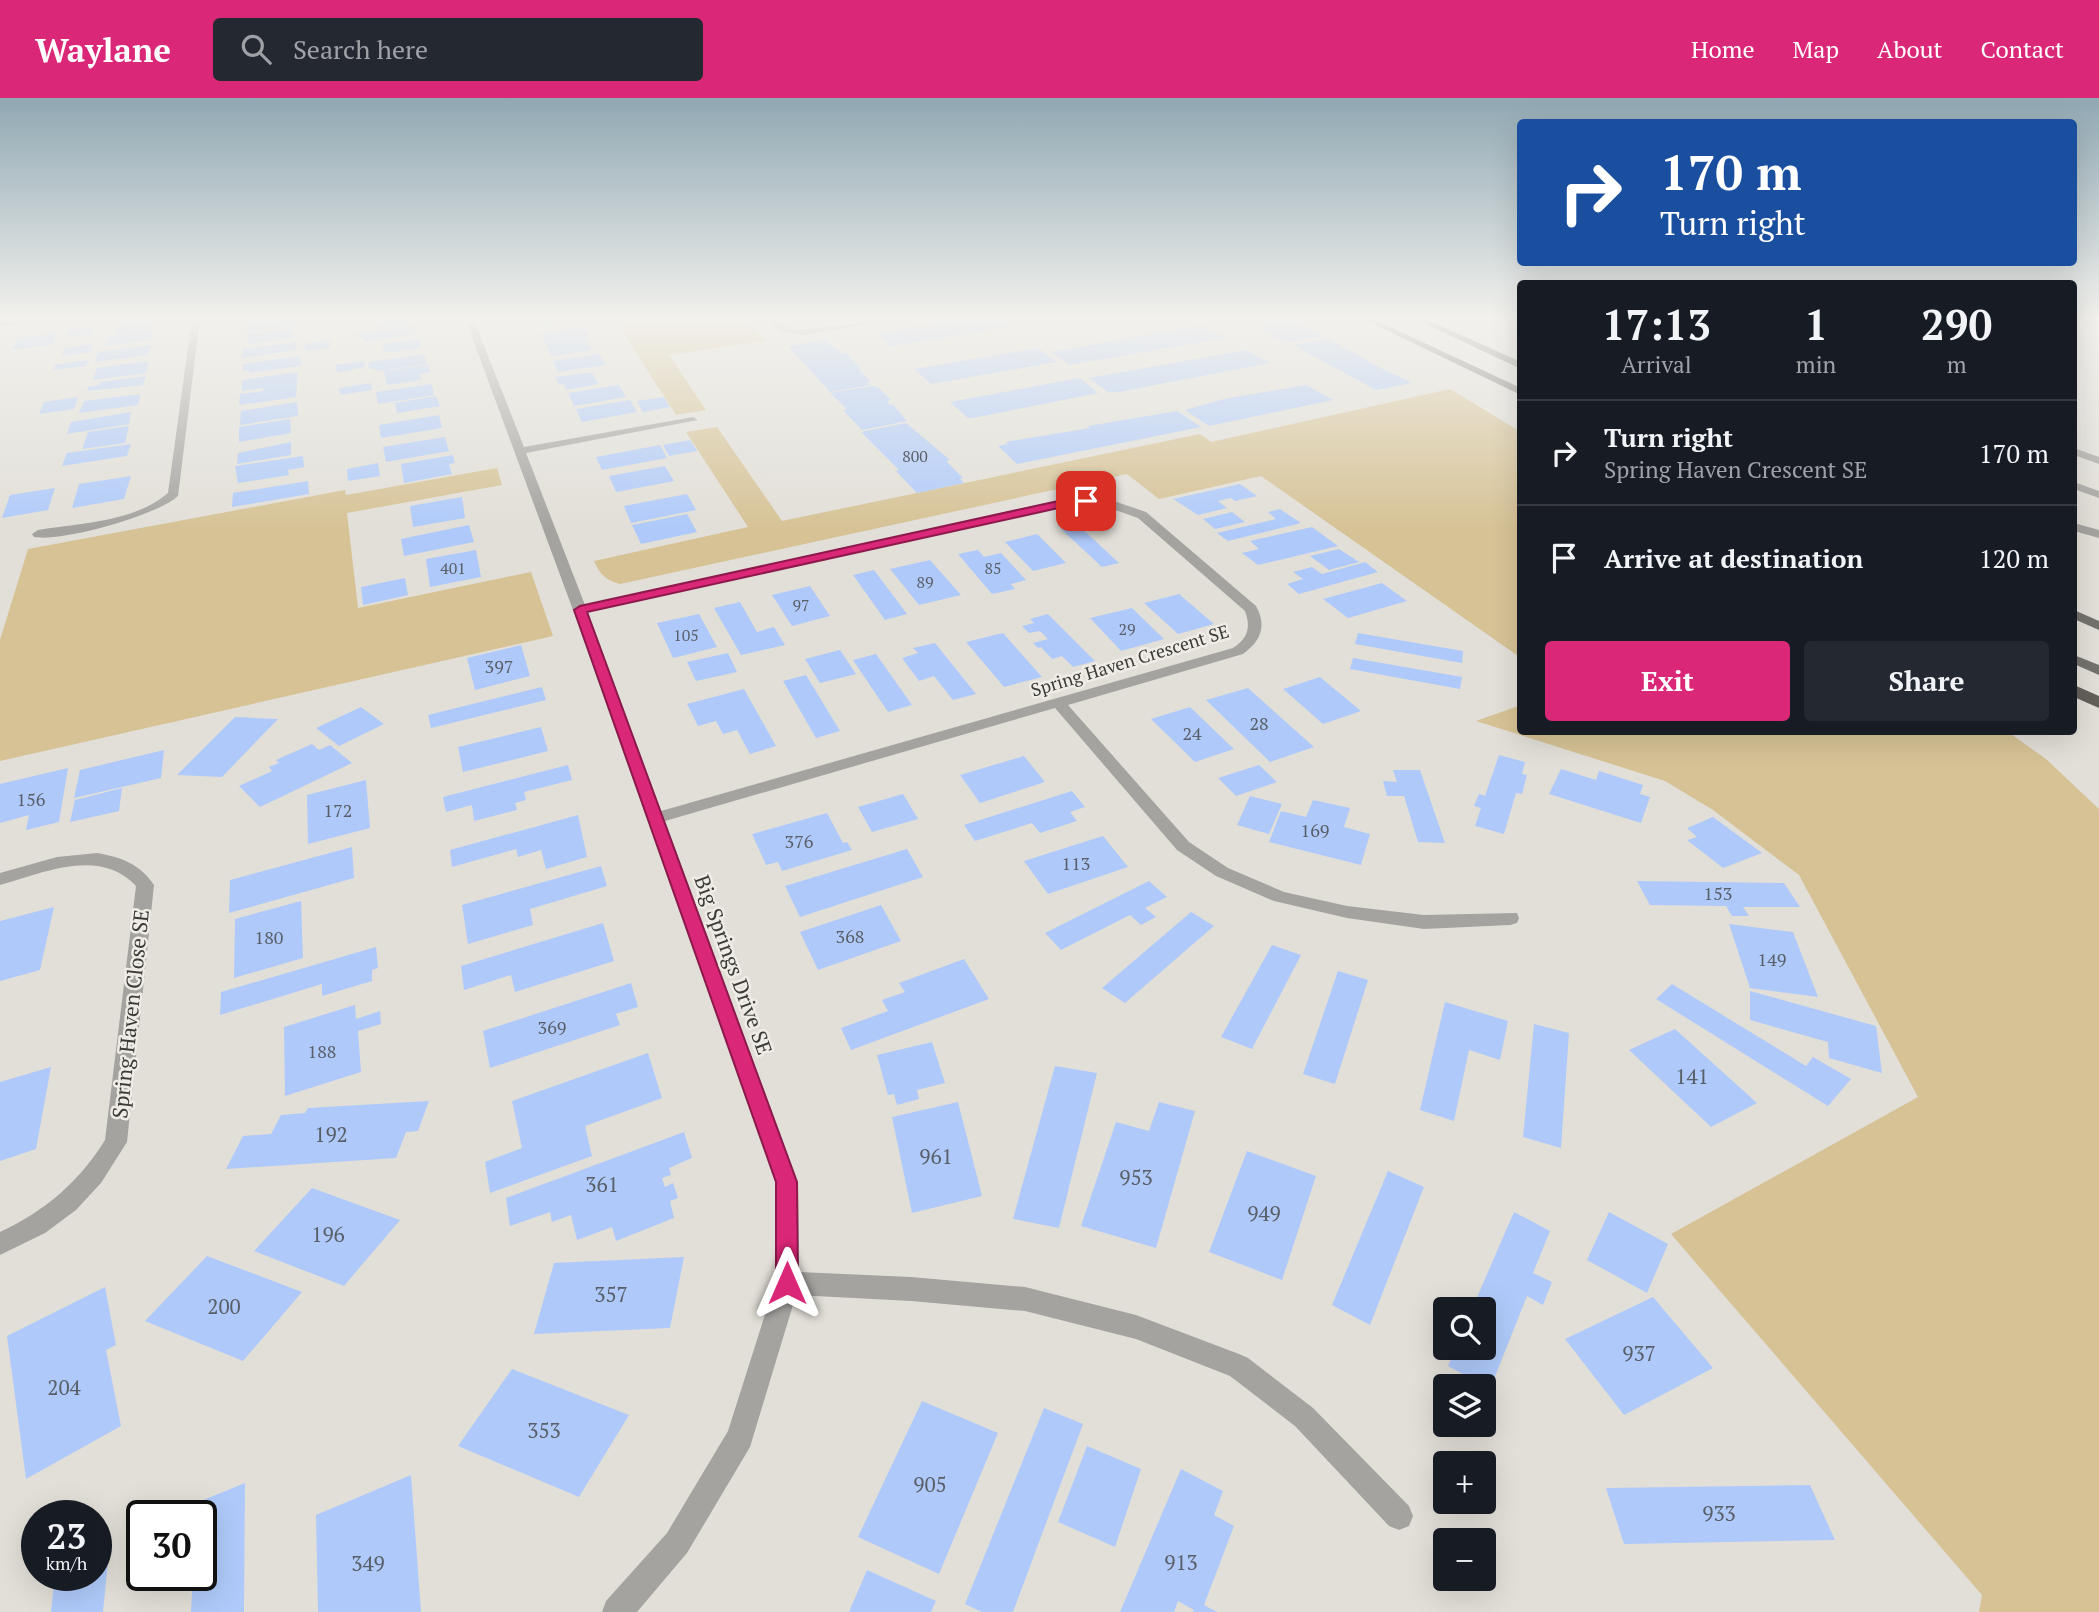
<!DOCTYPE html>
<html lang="en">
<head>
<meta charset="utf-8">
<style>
  body { margin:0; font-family:"PT Serif",serif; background:#242831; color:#f1f3f6; height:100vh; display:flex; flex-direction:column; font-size:26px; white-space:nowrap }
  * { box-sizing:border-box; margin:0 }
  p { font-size:23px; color:#9ea1a6 }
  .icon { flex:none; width:38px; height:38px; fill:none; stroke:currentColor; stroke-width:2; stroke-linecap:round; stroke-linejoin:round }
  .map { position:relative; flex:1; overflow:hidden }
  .side { position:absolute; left:1517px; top:182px; width:560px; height:455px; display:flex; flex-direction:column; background:#171b24; border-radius:7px; box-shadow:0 7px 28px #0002 }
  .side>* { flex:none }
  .guide { position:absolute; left:1517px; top:21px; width:560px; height:147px; border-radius:7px; box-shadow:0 7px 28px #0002; background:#1a4fa0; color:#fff; overflow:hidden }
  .tools { position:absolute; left:1433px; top:1199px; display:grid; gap:14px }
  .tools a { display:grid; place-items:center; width:63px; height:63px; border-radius:7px; background:#171b24; box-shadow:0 7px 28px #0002; font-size:35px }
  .speed { position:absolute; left:21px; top:1402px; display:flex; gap:14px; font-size:35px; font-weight:700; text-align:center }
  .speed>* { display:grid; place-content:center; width:91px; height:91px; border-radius:50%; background:#171b24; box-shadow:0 7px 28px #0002; line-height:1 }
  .speed small { font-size:18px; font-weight:400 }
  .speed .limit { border:4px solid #111; border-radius:10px; background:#fff; color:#111 }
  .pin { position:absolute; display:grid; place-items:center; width:60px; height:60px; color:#fff; margin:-30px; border-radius:14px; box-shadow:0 4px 10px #0006 }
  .me { position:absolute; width:77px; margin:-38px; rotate:0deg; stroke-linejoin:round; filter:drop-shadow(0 0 5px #0008) }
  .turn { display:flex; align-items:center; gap:24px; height:147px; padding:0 28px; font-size:32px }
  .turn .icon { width:91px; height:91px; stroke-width:2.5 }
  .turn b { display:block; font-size:49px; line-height:60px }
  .eta { display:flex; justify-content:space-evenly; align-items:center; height:119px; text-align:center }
  .eta b { font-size:42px; font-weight:700; line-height:49px }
  .primary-button { display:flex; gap:14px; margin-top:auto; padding:14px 28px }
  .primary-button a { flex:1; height:80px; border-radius:7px; background:#db2777; color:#fff; font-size:28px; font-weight:700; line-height:80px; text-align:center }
  .primary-button a+a { background:#242831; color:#f1f3f6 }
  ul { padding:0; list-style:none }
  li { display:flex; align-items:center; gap:21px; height:105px; padding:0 28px; border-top:2px solid #363941 }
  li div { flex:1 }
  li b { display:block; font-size:26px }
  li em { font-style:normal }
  header { display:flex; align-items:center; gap:42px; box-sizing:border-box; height:98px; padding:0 35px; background:#db2777; color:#fff }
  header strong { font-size:33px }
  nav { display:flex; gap:38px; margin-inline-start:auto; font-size:24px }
  .search { width:490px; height:63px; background:#242831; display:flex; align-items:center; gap:18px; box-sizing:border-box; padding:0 24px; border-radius:7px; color:#9ea1a6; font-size:26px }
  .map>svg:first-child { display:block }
  .green { fill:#d6c295 }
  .building { fill:#afcafa }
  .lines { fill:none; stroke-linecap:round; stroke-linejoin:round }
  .minor { fill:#a5a3a0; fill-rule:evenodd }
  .major { fill:#74726d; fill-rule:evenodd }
  .highway { fill:#63605a; fill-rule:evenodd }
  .route { fill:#db2777; stroke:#8e194d; stroke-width:2 }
  .labels { text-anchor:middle; stroke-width:5; stroke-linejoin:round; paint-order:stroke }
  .far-number-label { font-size:16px; fill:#595f68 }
  .far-street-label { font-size:18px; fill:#3c3b38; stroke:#efece5 }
  .number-label { font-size:18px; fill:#595f68 }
  .street-label { font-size:21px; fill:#3c3b38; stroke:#efece5 }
  .near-number-label { font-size:21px; fill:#595f68 }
</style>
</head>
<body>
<header>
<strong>Waylane</strong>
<div class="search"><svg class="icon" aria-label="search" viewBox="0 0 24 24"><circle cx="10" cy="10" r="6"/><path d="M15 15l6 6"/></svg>Search here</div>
<nav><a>Home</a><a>Map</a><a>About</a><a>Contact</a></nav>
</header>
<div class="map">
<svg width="2099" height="1514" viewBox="0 0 2099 1514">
  <rect width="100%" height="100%" fill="#e2dfd8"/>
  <path class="green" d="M614,220h131l20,23 -96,14 37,55 -30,5z
    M1450,291l71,43v226l-260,-182 -102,23 -32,-25 -507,110c-14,-4 -20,-9 -26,-23l154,-34 -62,-95 31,-5 65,94 418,-87 11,8z
    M497,370l5,17 -155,28 11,95 173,-36 22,64 -553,125v-121l28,-91 317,-59 1,5z
    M1521,607v27h487l38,27 53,50v803h-120l3,-17 -311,-361 247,-137 -119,-222 -86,-65 -48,-29 -189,-60z"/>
  <path class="building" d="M295,220l1,8 -52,7 1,-6 6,-1v-3z
    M374,220h34l2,7 -34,4 -1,-4 11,-2 -1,-3 -10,1z
    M532,220h47l3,3 -39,6 -3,-5 -6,1z
    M792,220h52v1l-44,7z
    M974,220h27l9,9 -111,18 -9,1 -13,-13z
    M1006,220h60l1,1 -50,7z
    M1243,220h45l34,18 -36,7 -26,-14 6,-1z
    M156,222l-2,9 -38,5 3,-10z
    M414,227l2,9 -51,8 -1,-4h-8v-4z
    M1196,228h8l21,12 -156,27 -18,-13z
    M94,229l-2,7 -25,3 3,-7z
    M583,229l6,10 -21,4 18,-3 6,12 -41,6 -10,-23z
    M293,230v10l-45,6v-10z
    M154,232l-3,10 -46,6 4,-10z
    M57,235l-3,11 -42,6 5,-12z
    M1327,240l52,29 33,16 -36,7 -83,-45z
    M419,241l3,9 -28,4h-10l-2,-8z
    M330,242v8l-25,3v-7z
    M825,242l18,14 3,-1 15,16h-3l12,12 -3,1 3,3 -40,7 -42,-46z
    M296,244l1,8 -55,8v-9z
    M94,246l-3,8 -29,4 2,-8z
    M151,247l-2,10 -55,7 4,-10z
    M1038,250l19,14 -126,22 -17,-15z
    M1247,252l23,13 -151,29h-11l-20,-14z
    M424,256l3,10 -46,7 -13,-3 2,-6z
    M599,256l7,11 -48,7 -5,-11z
    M300,258l1,10 -52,7v-3l-6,1v-7z
    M89,262l-3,6 -33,4 3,-6z
    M149,263l-3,12 -53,7 4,-12z
    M364,263l1,6 -28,6 -1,-8z
    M428,267l2,7 -10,2 1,6 -34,5 -3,-14z
    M298,274l-2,25 -57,8 1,-11 23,-3v-3l-21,3v-11z
    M586,275h6l7,11 -33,6 -2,-6 -5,1 -4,-8z
    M146,278l-3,9 -56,6 1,-4 11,-2 1,-3z
    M1080,280l18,15 -120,24 -10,1 -18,-16z
    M371,285l1,7 -32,5 -1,-7z
    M432,286l2,11 -56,9 -2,-12z
    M619,287l7,12 -52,9 -6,-13z
    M1306,287l27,15 -124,26 -24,-16 39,-11z
    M873,288l6,2 12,12 -4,1 2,2 -2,1 6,1 14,16 -45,9 -19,-20 4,-1 -17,-16z
    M141,296l-3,11 -59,8 5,-12z
    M436,298l4,10 -43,7 -2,-10z
    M78,299l-4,12 -35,5 5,-12z
    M664,299l6,10 -27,5 -6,-11z
    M630,302l7,12 -55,10 -6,-13z
    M297,304l1,14 -58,9 1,-14z
    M1177,313l24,16 -184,37 -19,-18 10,-2 -3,-2 85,-14 -2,-2z
    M131,314l-2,12 -62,10 4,-12z
    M439,317l3,13 -61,10 -2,-13z
    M290,321l1,14 -52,9v-15z
    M906,325l44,37 -4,1 17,17 -3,1 4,4 -47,10 -21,-22 3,-1 -38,-38z
    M129,328l-4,17 -43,6 6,-17z
    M445,339l4,14 -63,11 -3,-15z
    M690,342l7,11 -28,5 -6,-11z
    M291,344v13l-54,9 1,-11z
    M131,346l-4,12 -65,10 5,-13z
    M660,347l7,13 -65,12 -6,-13z
    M453,357l2,8 -6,1 3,10 -48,9 -3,-19z
    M303,358l1,11 -16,3 1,5 -51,8 -3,-17z
    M378,365l2,13 -32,5 -1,-12z
    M665,368l9,15 -58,11 -7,-16z
    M131,378l-7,23 -52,9 7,-24z
    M308,383l1,13 -77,13 1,-14z
    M1240,386l17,12 -22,5 -4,-3 -13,3 9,7 -29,7 -25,-16z
    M55,390l-7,22 -46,8 8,-23z
    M687,396l9,16 -65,13 -7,-17z
    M462,399l3,21 -52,9 -3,-21z
    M1280,411l21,14 -73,18 -11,-8 59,-14 -8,-7z
    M1232,414l13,10 -30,7 -12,-10z
    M687,416l10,18 -56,12 -9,-19z
    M469,427l5,17 -70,14 -3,-17z
    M1078,427l41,38 -17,4 -41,-38z
    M1312,429l26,19 -80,19 -16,-12 17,-4 -9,-8z
    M1037,436l29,29 -33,8 -28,-29z
    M1339,451l20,13 -30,8 -19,-14z
    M476,452l5,27 -51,10 -4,-28z
    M978,452l6,7 17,-4 25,27 -15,4 4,5 -23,5 -34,-40z
    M930,462l31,35 -42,10 -29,-36z
    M1365,464l13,10 -79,22 -12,-10 16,-5 -10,-7 19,-5 10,7z
    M874,472l33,44 -22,6 -32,-45z
    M405,480l3,17 -45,10 -2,-18z
    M1382,485l25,18 -59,17 -25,-19z
    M810,488l20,30 -38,10 -20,-31z
    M1179,496l35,30 -36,10 -34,-31z
    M740,504l17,30 17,-5 11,18 -44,10 -27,-47z
    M1132,510l32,31 -43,12 -31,-33z
    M699,516l18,33 -44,11 -16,-35z
    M1048,516l47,47 -22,6 -11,-11 -10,3 -11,-12 -3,1 -5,-5 15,-4 -8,-8 -11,2 -7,-7 12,-3 -4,-4z
    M1003,535l39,44 -38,10 -38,-45z
    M1358,535l105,18 -1,12 -107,-19z
    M935,545l41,51 -23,6 -19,-24 -15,5 -17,-23 16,-5 -5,-5z
    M521,547l9,31 -55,14 -8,-32z
    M840,552l16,24 -36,9 -15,-24z
    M728,555l9,19 -41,9 -9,-19z
    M876,556l36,51 -24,7 -35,-52z
    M1353,560l109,19 -2,12 -110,-20z
    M806,577l34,56 -24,7 -33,-57z
    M1320,579l41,34 -38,13 -40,-35z
    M542,589l4,13 -115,28 -3,-13z
    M1248,590l66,59 -44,15 -64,-62z
    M744,591l32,57 -26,8 -13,-24 -14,4 -7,-13 -18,5 -11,-22z
    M361,609l23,17 -45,22 -23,-18z
    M1190,609l44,42 -39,13 -44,-43z
    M235,619l43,2 -56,58 -45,-2z
    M541,629l7,24 -85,21 -5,-25z
    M312,646l7,6 11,-5 22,18 -92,44 -21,-21 33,-15 -3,-4 10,-4 -3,-3z
    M164,652l-3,28 -87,20 6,-28z
    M1499,657l26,7 -3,12 5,1 -5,19 -6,-1 -12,41 -29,-8 6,-18 -7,-2 5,-12 6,2z
    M1024,658l21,26 -65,21 -20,-28z
    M568,667l4,15 -48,12 2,8 -11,3 2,7 -43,11 -2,-16 -26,7 -3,-15z
    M1259,667l18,17 -41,14 -18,-18z
    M68,670l-9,54 -33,8 3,-15 -29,8v-39z
    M1561,671l35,11 3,-9 44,14 -3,9 10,3 -9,26 -92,-29z
    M1393,672h27l25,73 -27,-1 -14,-46h-17l-4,-15 14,1z
    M366,682l4,48 -62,16 -1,-49z
    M122,690l-3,23 -49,11 5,-22z
    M1072,693l13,16 -15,5 7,9 -37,12 -8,-10 -57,18 -11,-16z
    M903,696l15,25 -46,13 -14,-25z
    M1250,698l32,8 -13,30 -32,-9z
    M1313,702l37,8 -6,19 26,7 -9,31 -92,-23 12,-31 25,6z
    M827,715l16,30 4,-1 5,8 -70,21 -4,-9 -12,3 -14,-31z
    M578,717l9,42 -41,12 -5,-19 -23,7 -2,-8 -64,18 -2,-17z
    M1713,719l49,36 -39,15 -36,-28 10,-3 -10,-9z
    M1103,738l25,31 -80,27 -24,-33z
    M352,749l2,31 -125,35 1,-33z
    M907,751l16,28 -123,40 -15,-31z
    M601,768l6,20 -77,23 3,16 -65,19 -6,-39z
    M1149,783l18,16 -22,11 11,9 -15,8 -11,-10 -69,35 -16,-17z
    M1637,783l147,2 16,24h-57l6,9h-17l-6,-10 -76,-1z
    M301,803l2,57 -69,20 1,-59z
    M881,807l20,36 -83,29 -18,-38z
    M54,809l-14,63 -40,11v-60z
    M1191,814l23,14 -89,77 -23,-15z
    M603,825l11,38 -99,31 -4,-17 -47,15 -3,-24z
    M1729,826l64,8 25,65 -68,-9z
    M1272,847l29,10 -49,94 -31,-12z
    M376,849l2,21 -6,2v11l-50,15v-12l-102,31 1,-23z
    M964,861l25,40 -138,51 -10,-22 47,-17 -6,-11 23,-8 -6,-9z
    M1338,873l30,9 -33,104 -32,-10z
    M631,885l7,24 -22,7 4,11 -130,43 -7,-37z
    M1672,886l134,82 7,-9 38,22 -23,27 -172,-107z
    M1750,893l126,35 6,47 -53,-15 -1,-16 -78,-22z
    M1445,904l63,19 -8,39 -31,-10 -15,71 -34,-11z
    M355,907l1,14 24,-8 1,13 -23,7 3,41 -76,24 -1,-69z
    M1534,926l35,9 -8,115 -38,-11z
    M1675,931l82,74 -46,24 -82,-77z
    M932,944l13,41 -28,7 2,9 -22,6 -3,-11 -6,1 -11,-40z
    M648,955l14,45 -77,28 7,30 -102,37 -5,-31 37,-14 -10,-47z
    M1055,968l42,7 -38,155 -46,-9z
    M51,969l-15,82 -36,12v-79z
    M429,1003l-11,30 -12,1 -10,26 -170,11 17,-33 28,-2 10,-19 24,-2 3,-5z
    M958,1004l24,94 -70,17 -20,-96z
    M1159,1004l36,9 -39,137 -75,-22 35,-104 33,9z
    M684,1034l8,26 -23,10 2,7 -9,3 3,9 8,-4 5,15 -8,3 4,17 -58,23 -4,-14 -35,13 -6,-25 -19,7 -2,-10 -40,14 -4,-28z
    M1247,1053l69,25 -34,104 -73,-28z
    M1388,1073l36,16 -54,138 -38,-20z
    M312,1090l88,32 -56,66 -90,-35z
    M1514,1114l36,19 -17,42 19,9 -9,23 -16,-9 -37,93 -42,-23 8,-18h28v-39h-12z
    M1609,1114l59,32 -21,49 -60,-33z
    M207,1158l95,36 -59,69 -98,-40z
    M684,1159l-14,71 -136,6 20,-71z
    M105,1189l11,58 -10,5 15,76 -95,53 -19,-143z
    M1653,1199l60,71 -89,47 -59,-76z
    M512,1271l117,46 -50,82 -121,-51z
    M922,1303l76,32 -59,141 -81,-37z
    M1044,1310l39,16 -70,188h-31l-17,-8z
    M1087,1348l54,23 -26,78 -57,-25z
    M1181,1371l42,22 -9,24 20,11 -30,79 13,7h-24l1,-2 -16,-9 -4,11h-54z
    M411,1377l10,137h-103l-2,-97z
    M245,1385l-1,129h-53l2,-37h8v-59h-6l1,-13z
    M1810,1387l25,55 -211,4 -18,-56z
    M109,1453l-6,61h-52l4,-37h41v-19z
    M867,1472l69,31 -5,11h-82z"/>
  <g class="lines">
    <path class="minor" d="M44,220h29l-73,9v-6z
      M192,220h8l-22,178c-22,20 -116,46 -144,41l-2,-3 6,-4c42,-7 97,-8 130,-37z
      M465,220h8l51,129 169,-30 5,3 -172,33 59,152 478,-106 42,-1 41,14 110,94c11,20 5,35 -13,48l-175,51 121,137 39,26 56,24 63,14 77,9 93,-2 2,5 -2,5 -7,2 -86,4 -77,-11 -73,-17 -58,-25 -39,-26 -122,-142 -390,113 133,362 1,89 112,5 114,10 111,28 103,39 9,4 65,50 96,98 4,10 -4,10 -10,4 -10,-4 -94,-100 -65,-50 -94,-37 -111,-28 -114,-10 -115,-6 -46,152 -63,106 -50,59h-35l4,-11 61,-68 61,-102 47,-148 1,-100 -203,-573zM1104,408l34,12 107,93c6,17 3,27 -12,37l-572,163 -73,-199 475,-105z
      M767,220h9c2,2 4,6 8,8 18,11 95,-10 122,-8l-102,17 -25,-4z
      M1490,220h21l-4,3z
      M2074,350l25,9v7l-25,-9z
      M2074,384l25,9v7l-25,-9z
      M2074,425l25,7v8l-25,-7z
      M97,755c24,4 43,11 57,32l-27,257 -26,41 -25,27 -31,23 -45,22v-23c45,-21 79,-50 105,-92l31,-254c-37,-39 -92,-13 -136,-1v-12l57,-16z"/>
    <path class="major" d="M1361,220h10l150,70v7z
      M1413,220h10l98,44v7z
      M2074,512l25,11v9l-25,-11z
      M2074,557l25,10v10l-25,-11z"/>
    <path class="highway" d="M2074,587l25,11v12l-25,-11z"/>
  </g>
  <linearGradient id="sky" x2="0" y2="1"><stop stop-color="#90a8b3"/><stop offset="0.51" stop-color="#f2f1ed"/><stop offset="1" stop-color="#f2f1ed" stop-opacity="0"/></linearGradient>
  <rect width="2099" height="431" fill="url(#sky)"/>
  <path class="route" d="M1086,400l5,3 -1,3 -27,3 -476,105 210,570 1,101 -3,7 -8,3 -8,-3 -3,-7v-101l-202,-572 6,-4 483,-106z"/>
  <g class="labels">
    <g class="far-number-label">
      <text x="915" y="364">800</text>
      <text x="453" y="476">401</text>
      <text x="993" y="476">85</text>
      <text x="925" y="490">89</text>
      <text x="801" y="513">97</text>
      <text x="1127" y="537">29</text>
      <text x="686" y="543">105</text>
    </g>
    <g class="far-street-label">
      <text transform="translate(1130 563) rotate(-17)" y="6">Spring Haven Crescent SE</text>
    </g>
    <g class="number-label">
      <text x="499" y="575">397</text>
      <text x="1259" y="632">28</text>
      <text x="1192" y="642">24</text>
      <text x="31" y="708">156</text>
      <text x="338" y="719">172</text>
      <text x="1315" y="739">169</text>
      <text x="799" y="750">376</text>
      <text x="1076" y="772">113</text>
      <text x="1718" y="802">153</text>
      <text x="850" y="845">368</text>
      <text x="269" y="846">180</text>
      <text x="1772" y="868">149</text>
      <text x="552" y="936">369</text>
      <text x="322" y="960">188</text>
    </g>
    <g class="street-label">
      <text transform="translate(733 867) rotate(70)" y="7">Big Springs Drive SE</text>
      <text transform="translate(131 916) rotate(-84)" y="7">Spring Haven Close SE</text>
    </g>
    <g class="near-number-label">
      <text x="1692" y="986">141</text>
      <text x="331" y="1044">192</text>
      <text x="936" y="1066">961</text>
      <text x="1136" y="1087">953</text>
      <text x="602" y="1094">361</text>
      <text x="1264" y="1123">949</text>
      <text x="328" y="1144">196</text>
      <text x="611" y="1204">357</text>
      <text x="224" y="1216">200</text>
      <text x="1639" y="1263">937</text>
      <text x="64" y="1297">204</text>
      <text x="544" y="1340">353</text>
      <text x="930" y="1394">905</text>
      <text x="1719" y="1423">933</text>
      <text x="1181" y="1472">913</text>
      <text x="368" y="1473">349</text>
    </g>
  </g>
</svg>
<div class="tools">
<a><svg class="icon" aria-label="search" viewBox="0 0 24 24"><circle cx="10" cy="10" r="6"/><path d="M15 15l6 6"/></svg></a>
<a><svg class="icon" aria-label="layers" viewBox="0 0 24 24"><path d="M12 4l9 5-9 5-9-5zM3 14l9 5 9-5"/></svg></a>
<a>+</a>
<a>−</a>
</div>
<div class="speed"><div>23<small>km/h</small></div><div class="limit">30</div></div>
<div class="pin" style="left:1086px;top:403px;background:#d93025"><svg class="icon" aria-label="arrive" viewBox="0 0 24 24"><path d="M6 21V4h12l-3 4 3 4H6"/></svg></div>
<svg class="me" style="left:787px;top:1185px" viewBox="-20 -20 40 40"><path d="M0-17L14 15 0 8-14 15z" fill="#db2777" stroke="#fff" stroke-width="4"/></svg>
<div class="guide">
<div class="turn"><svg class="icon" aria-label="right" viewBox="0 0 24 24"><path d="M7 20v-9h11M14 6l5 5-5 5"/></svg><div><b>170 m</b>Turn right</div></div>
</div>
<section class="side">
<div class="eta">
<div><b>17:13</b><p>Arrival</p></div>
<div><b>1</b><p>min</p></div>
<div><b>290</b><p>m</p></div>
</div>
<ul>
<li><svg class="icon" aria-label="right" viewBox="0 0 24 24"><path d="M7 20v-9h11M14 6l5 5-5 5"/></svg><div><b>Turn right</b><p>Spring Haven Crescent SE</p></div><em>170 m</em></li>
<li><svg class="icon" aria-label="arrive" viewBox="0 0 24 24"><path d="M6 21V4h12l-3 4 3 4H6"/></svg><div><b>Arrive at destination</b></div><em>120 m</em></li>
</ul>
<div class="primary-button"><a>Exit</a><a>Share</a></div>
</section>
</div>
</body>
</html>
